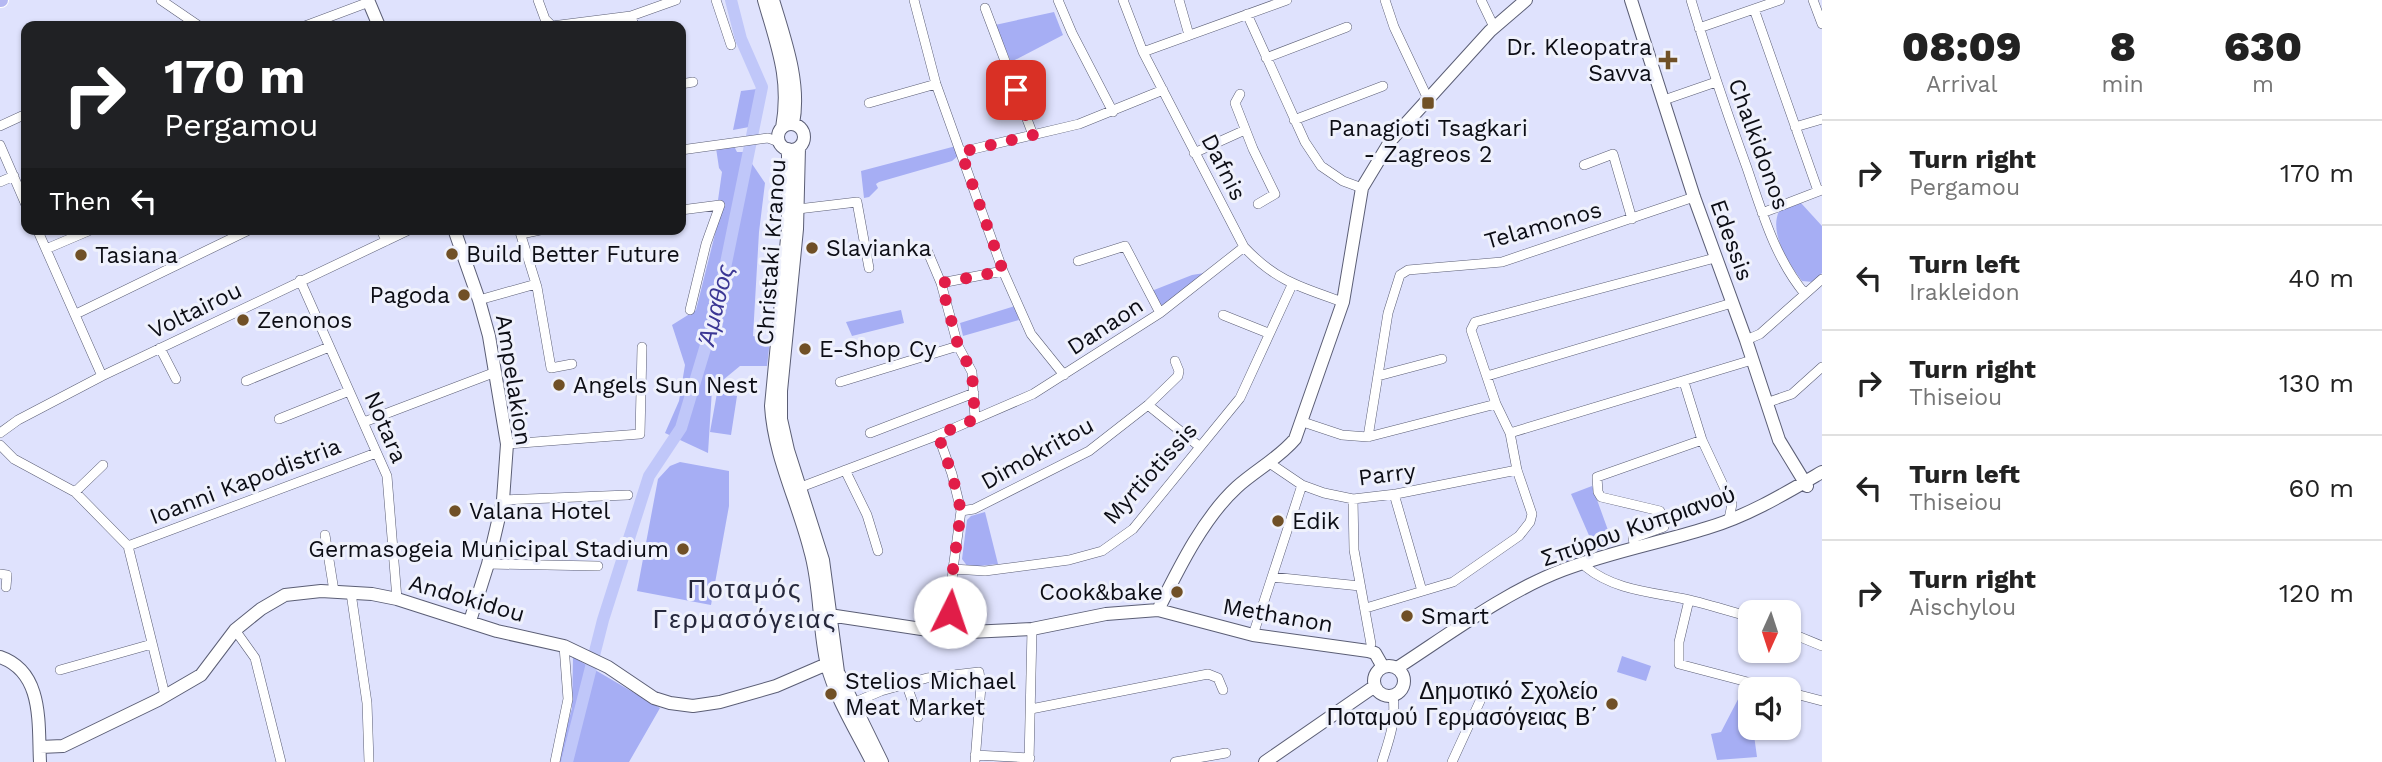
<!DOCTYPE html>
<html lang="en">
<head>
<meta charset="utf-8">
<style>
  body { margin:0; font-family:"Work Sans",sans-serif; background:#f2f2f2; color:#222; height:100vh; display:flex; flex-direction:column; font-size:26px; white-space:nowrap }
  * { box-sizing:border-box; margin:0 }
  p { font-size:23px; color:#767676 }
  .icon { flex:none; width:38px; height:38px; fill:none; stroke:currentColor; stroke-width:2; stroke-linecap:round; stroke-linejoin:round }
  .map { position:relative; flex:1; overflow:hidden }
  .details { display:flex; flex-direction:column; background:#fff; width:560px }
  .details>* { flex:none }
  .banner { position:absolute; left:21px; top:21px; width:665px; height:214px; border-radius:14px; box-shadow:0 2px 5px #0004; background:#202124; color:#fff; overflow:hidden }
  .needle { width:46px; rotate:183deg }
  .tools { position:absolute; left:1738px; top:600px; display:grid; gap:14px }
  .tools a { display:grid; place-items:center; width:63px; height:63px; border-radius:14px; background:#fff; box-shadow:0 2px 5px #0004; font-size:35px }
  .pin { position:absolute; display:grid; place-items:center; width:60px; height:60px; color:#fff; margin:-30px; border-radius:14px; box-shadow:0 4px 10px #0006 }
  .me { position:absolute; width:77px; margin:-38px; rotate:4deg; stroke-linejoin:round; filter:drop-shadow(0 0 5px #0008) }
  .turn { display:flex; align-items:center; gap:24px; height:147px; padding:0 28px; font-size:32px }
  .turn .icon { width:91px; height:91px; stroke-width:2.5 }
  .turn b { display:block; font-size:49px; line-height:60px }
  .then { display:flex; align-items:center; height:66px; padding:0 28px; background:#0003; gap:14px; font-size:26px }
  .eta { display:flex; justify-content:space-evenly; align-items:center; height:119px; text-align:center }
  .eta b { font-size:42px; font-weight:800; line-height:49px }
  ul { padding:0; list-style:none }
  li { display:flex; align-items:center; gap:21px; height:105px; padding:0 28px; border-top:2px solid #e0e0e0 }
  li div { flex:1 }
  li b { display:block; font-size:26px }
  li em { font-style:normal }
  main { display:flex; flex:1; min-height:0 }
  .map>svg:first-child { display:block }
  .green { fill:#a6aef4 }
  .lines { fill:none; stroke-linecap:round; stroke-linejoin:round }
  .river { stroke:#c0c7f9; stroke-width:12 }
  .street-casing { stroke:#5b5e75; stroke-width:10 }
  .secondary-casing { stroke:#5b5e75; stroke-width:14 }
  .primary-casing { stroke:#fff; stroke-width:16 }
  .street { stroke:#fff; stroke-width:9 }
  .secondary { stroke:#fff; stroke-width:12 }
  .primary { stroke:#b5b8f2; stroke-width:14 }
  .route { stroke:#e11d48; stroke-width:12; stroke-dasharray:0 21.6 }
  .poi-dot { fill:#705026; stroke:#eff1fc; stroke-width:2.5 }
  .labels { text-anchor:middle; stroke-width:6; stroke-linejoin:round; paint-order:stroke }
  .poi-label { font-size:23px; fill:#0c0d15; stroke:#eff1fc; text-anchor:start }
  .street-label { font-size:23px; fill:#0c0d15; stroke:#eff1fc }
  .water-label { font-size:24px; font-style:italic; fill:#3b3794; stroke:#eff1fc }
  .quarter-label { font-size:26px; letter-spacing:2px; fill:#26283c; stroke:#eff1fc }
</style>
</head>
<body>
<main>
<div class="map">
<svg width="1822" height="762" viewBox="0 0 1822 762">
  <rect width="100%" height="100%" fill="#dfe2fd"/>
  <path class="green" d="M1054,12l9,23 -52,27 -16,-37z
    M757,89l-8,38 -16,3 8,-39z
    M734,146l3,6h7l21,31 -6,49 -6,104 17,4 -3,26h-27l-28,23 -4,64 -43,-20 14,-32 6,-36 -13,-40 24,-15 27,-108 -5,-2 4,-28 -3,-4 -3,-20z
    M956,146l2,10 -6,5 -73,21 -3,2 2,4 -9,9 -5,1 -3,-27z
    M1801,203l21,23v47l-9,9 -11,-1c-14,-18 -33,-48 -23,-70z
    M1210,272l-50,41 -11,-21 43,-17z
    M1015,306l4,14 -56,16 -3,-13z
    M901,310l3,13 -52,13 -6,-14z
    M717,393l20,3 -6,39 -21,-3z
    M680,462l49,9v35l-18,99 -74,-14 21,-112 12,-13z
    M1592,486l21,58 -49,20 -5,-9 32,-15 -20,-46z
    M985,512l13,52 -30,3 -6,-8 5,-39 4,-4z
    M1622,656l29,10 -5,15 -29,-9z
    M573,657l87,51 -31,54h-72l15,-54z
    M1746,684l4,44h3l4,29 -40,3 -6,-26 10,-2z"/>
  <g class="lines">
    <path class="river" d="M567,762l36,-142 46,-144 32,-48 35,-116 46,-225 -21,-48 -10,-39"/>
    <defs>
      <path id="street" d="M161,0l38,26
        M538,0l7,19 7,7 79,-10 45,-16
        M716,0l15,45
        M914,0l22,84 67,187 28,63 33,41
        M1058,0l14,33 41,79
        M1123,0l20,52 101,195c32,34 56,40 99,55
        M1179,0l10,35
        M1385,0l9,27 34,72
        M1481,0l13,27
        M1691,0c17,57 36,113 56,168 15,44 28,90 58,126
        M1813,0l9,24
        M985,8l48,127
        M1754,9l64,182
        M1247,14l58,128 16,24 22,15 19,7
        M631,16l3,10
        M305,26l64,-24
        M1699,28l81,-28
        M1143,52l144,-52
        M1266,58l81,-31
        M681,84l12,-2
        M1240,94l-5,9 18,46 22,45 -17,10
        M1664,100l52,-18
        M869,103l67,-19
        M1294,120l89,-34
        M0,126l26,-12
        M1795,127l27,-8
        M0,145l26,60
        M681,150l87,-12 11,4
        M961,152l118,-28 84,-34
        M1194,153l51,-23
        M1584,165l29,-11 19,65
        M0,182l14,-6
        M798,209l59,-7 12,66
        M681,210l39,-5 -14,39 -16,66
        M1762,213l60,-23
        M37,229l65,147
        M381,229l5,12
        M519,229l18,58 14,81 21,-4
        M521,234l24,-5
        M46,249l47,-20
        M927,250l14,33 17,63 14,26 3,47
        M1078,261l47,-15 35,67
        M300,280l87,196 10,123
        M941,283l62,-12
        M479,300l57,-16
        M76,314l175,-85
        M1223,315l45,18
        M1746,340l14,-6 62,-55
        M160,348l16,31
        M1378,376l64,-17
        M1487,376l245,-73
        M246,381l83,-34
        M840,382l118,-36
        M1684,382l18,58 30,64 -3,15
        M1766,403l26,-9 30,-27
        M1148,405l52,42
        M279,419l70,-28
        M364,422l129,-49
        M1303,422l39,13 26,2 128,-33
        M0,433l18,-13 84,-44 309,-147
        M870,433l104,-40
        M1510,433l242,-73
        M938,435l14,39 9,37 -8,58 -5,64
        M1368,437l20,-124 12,-38 8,-5 94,-8 192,-65
        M507,444l133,-10 2,-87
        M0,445l14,14 61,33 53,54 37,149
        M1268,462l34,23 22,8 29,6 43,-5 121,-24
        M845,470l22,45 11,36
        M801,487l137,-52 95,-41 127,-81 84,-66
        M75,492l28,-27
        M1394,494l28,97
        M1353,499l1,51 17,94
        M503,500l125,-5
        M961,511l13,-2 115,-58 59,-46 30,-29 1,-5 -4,-10
        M325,535l9,56
        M128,546l248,-93
        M1635,548l-2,-10 31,-11 1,-5 -5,-11 -59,-14 -3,-5 -1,-15 105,-37
        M488,564l110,2
        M1586,567c28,23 65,25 99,32 22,5 44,12 65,18
        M953,569l32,2 84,-11 33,-9 31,-22 107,-131 52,-113
        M0,574l7,1 -1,12
        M1272,577l88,9
        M351,593l16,110 2,59
        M1689,600l-10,42v22l99,26
        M1366,608l87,-26 66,-46 11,-14 2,-8 -15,-44 -7,-37 -14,-29 -25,-74 4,-8 240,-64
        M235,630l20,28 26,104
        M1788,632l34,14
        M1253,635l49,-150
        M60,670l92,-26
        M906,683l12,34
        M1788,692l34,9
        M853,703l28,-12 46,-13 52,-6 2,14 -6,76
        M1031,709l177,-35 10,4 5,12
        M975,755l55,3
        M555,762l13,-63 -4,-53
        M1029,762l3,-133
        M1175,762l51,-9
        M1382,762c8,-25 14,-40 11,-67
        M1452,762l28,-61"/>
      <path id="secondary" d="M368,0l11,26
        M764,0c13,46 27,79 18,128
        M773,0c12,40 28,83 20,124
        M1631,0l63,197 52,143 33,100 28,46
        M778 137a13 13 0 1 1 26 0a13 13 0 1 1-26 0Z
        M799,147l-2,82 -16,162v28l7,31 35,110 15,112 44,90
        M788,149v79l-17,178c3,50 27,96 39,144 11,37 8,77 17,115 8,32 30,67 45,97
        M454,229l25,71 10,36 18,108 -4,56 -15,64 -18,57
        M1158,610c20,-40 45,-92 79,-123 19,-17 42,-29 58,-48l48,-137 19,-114 29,-48 99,-109 36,-31
        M829,615l119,18 84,-4 74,-15 52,-4 95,25 115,16 7,2 8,14
        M0,657c44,15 38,67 40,105
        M1374 681a15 15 0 1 1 30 0a15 15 0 1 1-30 0Z
        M1397,668c51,-33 110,-77 166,-98 47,-18 96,-27 144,-42 41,-12 79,-35 115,-56
        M40,747l23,-1 95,-46 43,-25 34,-45 26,-21 24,-14 36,-4 51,3 25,5 100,32 67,15 44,21 46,31 16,5 23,3 27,-4 56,-16 51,-22
        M1265,762l110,-76"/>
      <path id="primary" d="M0,0h1"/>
    </defs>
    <use href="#street" class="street-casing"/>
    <use href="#secondary" class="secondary-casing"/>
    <use href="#primary" class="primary-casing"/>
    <use href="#street" class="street"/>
    <use href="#secondary" class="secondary"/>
    <use href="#primary" class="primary"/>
  </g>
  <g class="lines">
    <path class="route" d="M950,612l3,-43 8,-58 -9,-37 -14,-39 37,-16 -3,-47 -14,-27 -17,-62 62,-12 -42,-119 72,-17 -17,-45"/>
  </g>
  <g class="poi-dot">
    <path d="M1664.5 49.5h7v7h7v7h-7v7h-7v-7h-7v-7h7z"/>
    <rect x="1421" y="96" width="14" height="14" rx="3.5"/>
    <circle cx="812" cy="248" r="7"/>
    <circle cx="452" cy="254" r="7"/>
    <circle cx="81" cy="255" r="7"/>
    <circle cx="464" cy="295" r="7"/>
    <circle cx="243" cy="320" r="7"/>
    <circle cx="805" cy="349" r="7"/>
    <circle cx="559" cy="385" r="7"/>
    <circle cx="455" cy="511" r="7"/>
    <circle cx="1278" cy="521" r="7"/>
    <circle cx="683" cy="549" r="7"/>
    <circle cx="1177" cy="592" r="7"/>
    <circle cx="1407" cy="616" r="7"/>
    <circle cx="831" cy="694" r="7"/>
    <circle cx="1612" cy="704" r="7"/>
  </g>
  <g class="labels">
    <g class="poi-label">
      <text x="1652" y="55" text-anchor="end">Dr. Kleopatra<tspan x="1652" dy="26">Savva</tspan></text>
      <text x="1428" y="136" text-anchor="middle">Panagioti Tsagkari<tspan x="1428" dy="26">- Zagreos 2</tspan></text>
      <text x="826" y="256">Slavianka</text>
      <text x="466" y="262">Build Better Future</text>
      <text x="95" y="263">Tasiana</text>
      <text x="450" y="303" text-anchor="end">Pagoda</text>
      <text x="257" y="328">Zenonos</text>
      <text x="819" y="357">E-Shop Cy</text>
      <text x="573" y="393">Angels Sun Nest</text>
      <text x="469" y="519">Valana Hotel</text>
      <text x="1292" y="529">Edik</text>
      <text x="669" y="557" text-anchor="end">Germasogeia Municipal Stadium</text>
      <text x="1163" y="600" text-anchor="end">Cook&amp;bake</text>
      <text x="1421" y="624">Smart</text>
      <text x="845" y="689">Stelios Michael<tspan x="845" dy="26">Meat Market</tspan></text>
      <text x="1598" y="699" text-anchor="end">Δημοτικό Σχολείο<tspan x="1598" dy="26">Ποταμού Γερμασόγειας Β΄</tspan></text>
    </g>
    <g class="street-label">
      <text transform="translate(1759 144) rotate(70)" y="8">Chalkidonos</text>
      <text transform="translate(1224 167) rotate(63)" y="8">Dafnis</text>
      <text transform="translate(1543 225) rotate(-16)" y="8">Telamonos</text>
      <text transform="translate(1732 240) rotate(70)" y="8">Edessis</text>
      <text transform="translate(771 252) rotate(-86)" y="8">Christaki Kranou</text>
      <text transform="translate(195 310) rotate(-26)" y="8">Voltairou</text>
      <text transform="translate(1105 326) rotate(-33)" y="8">Danaon</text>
      <text transform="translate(514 380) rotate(81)" y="8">Ampelakion</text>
      <text transform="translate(386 427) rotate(67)" y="8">Notara</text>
      <text transform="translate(1037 453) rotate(-29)" y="8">Dimokritou</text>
      <text transform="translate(1150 473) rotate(-48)" y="8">Myrtiotissis</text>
      <text transform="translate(1387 474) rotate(-7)" y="8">Parry</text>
      <text transform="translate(245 481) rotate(-21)" y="8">Ioanni Kapodistria</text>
      <text transform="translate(1638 526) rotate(-19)" y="8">Σπύρου Κυπριανού</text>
      <text transform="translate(467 598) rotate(16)" y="8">Andokidou</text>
      <text transform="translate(1278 615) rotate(10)" y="8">Methanon</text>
    </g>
    <g class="water-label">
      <text transform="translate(716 305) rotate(-76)" y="8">Άμαθος</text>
    </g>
    <g class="quarter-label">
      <text x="745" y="598">Ποταμός<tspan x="745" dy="30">Γερμασόγειας</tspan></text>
    </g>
  </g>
</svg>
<div class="tools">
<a><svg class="needle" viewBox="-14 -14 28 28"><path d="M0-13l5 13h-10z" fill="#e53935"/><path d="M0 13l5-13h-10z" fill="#767676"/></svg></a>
<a><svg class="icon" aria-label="sound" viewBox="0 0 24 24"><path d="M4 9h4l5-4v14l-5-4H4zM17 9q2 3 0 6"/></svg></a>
</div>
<div class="pin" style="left:1016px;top:90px;background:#d93025"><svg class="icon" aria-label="arrive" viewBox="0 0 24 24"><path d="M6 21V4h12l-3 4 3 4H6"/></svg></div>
<svg class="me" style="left:950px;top:612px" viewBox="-20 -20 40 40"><circle r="19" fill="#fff"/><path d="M0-13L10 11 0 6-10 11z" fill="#e11d48"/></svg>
<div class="banner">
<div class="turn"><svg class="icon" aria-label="right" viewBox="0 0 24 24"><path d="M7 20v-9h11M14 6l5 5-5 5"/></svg><div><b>170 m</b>Pergamou</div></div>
<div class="then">Then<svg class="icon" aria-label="left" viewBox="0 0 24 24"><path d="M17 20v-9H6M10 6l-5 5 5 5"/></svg></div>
</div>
</div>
<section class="details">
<div class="eta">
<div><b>08:09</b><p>Arrival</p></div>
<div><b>8</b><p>min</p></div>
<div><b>630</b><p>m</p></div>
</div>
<ul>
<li><svg class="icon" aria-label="right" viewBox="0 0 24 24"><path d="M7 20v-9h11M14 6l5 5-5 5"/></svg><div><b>Turn right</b><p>Pergamou</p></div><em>170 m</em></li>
<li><svg class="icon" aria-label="left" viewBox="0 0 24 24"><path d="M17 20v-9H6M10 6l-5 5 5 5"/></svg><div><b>Turn left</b><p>Irakleidon</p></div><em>40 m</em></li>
<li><svg class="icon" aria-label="right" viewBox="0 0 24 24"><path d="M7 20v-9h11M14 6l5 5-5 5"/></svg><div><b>Turn right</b><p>Thiseiou</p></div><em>130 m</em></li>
<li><svg class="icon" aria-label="left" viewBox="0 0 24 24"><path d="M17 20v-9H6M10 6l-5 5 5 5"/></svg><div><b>Turn left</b><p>Thiseiou</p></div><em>60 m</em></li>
<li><svg class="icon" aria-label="right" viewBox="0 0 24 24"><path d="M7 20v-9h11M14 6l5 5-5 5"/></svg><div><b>Turn right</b><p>Aischylou</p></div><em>120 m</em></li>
</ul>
</section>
</main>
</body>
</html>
